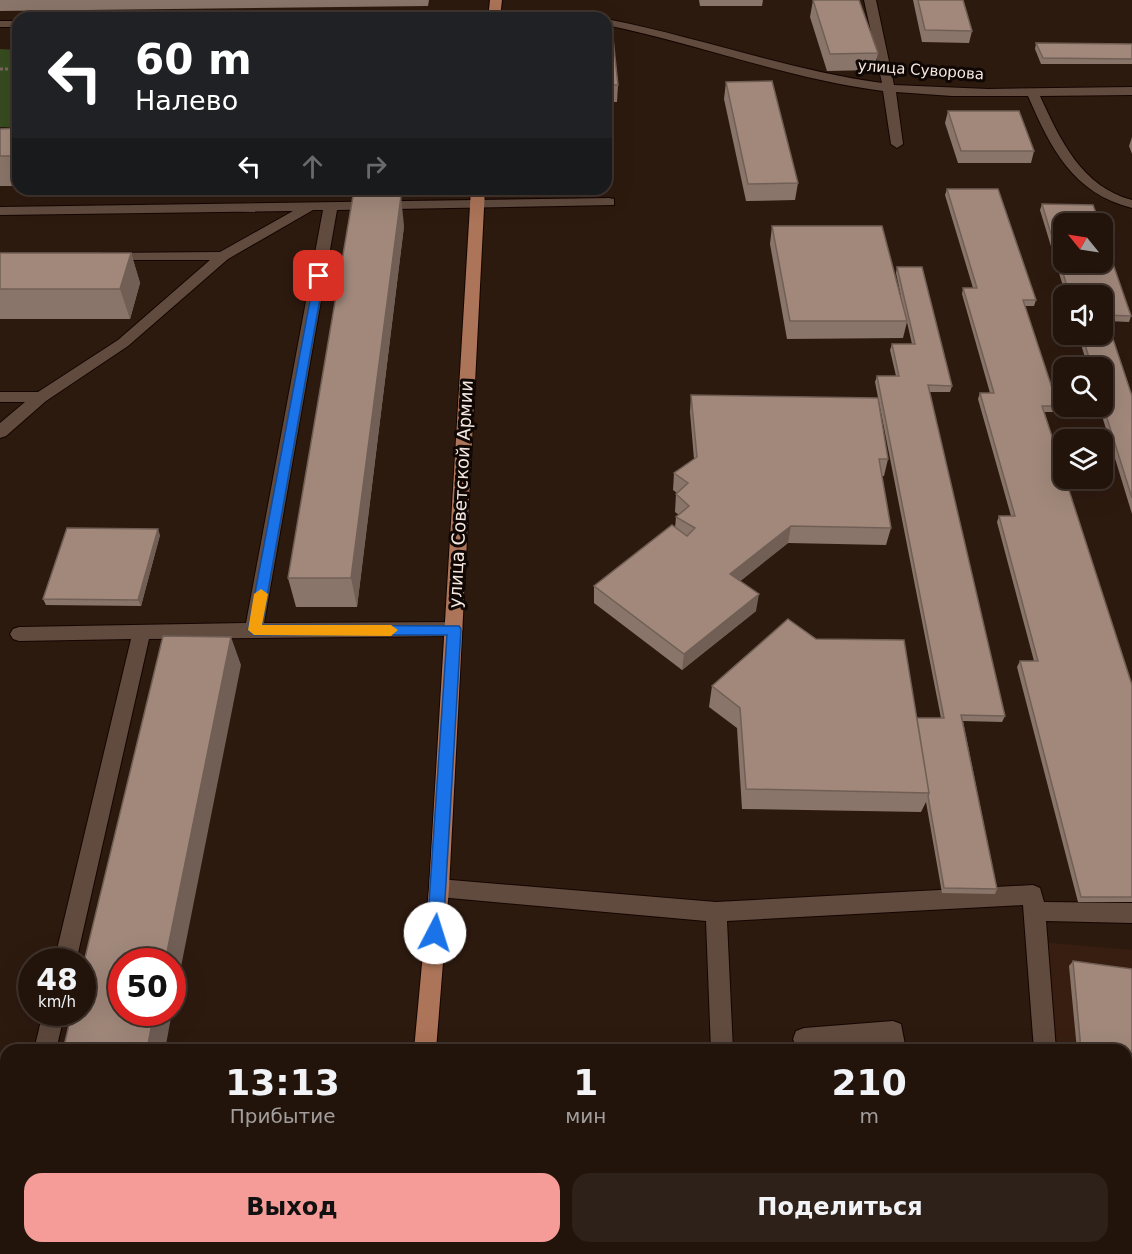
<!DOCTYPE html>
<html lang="ru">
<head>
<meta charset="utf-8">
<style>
  body { margin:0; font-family:"DejaVu Sans",sans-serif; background:#2e2119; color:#f1f3f6; height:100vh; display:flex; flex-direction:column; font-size:22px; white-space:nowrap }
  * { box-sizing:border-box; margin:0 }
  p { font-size:20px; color:#a29e9d }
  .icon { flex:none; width:33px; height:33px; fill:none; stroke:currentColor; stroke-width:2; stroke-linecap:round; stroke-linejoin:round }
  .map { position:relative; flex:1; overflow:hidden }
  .details { position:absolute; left:0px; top:1044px; width:1132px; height:210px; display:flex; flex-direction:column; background:#22140b; border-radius:18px 18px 0 0; box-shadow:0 6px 24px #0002,0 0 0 2px #3f332c }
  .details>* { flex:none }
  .guide { position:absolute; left:12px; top:12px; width:600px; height:183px; border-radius:18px; box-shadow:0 6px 24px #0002,0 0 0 2px #3f332c; background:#202124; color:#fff; overflow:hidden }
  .needle { width:39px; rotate:300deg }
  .tools { position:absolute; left:1053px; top:213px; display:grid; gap:12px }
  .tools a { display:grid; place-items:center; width:60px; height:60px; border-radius:12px; background:#22140b; box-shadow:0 6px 24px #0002,0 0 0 2px #3f332c; font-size:30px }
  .speed { position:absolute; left:18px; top:948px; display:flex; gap:12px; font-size:30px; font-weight:700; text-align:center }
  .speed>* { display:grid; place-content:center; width:78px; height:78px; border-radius:50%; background:#22140b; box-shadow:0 6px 24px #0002,0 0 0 2px #3f332c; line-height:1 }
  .speed small { font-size:15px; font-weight:400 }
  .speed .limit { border:9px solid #d22; background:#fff; color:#111 }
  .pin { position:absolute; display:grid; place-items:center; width:51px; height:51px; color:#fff; margin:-26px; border-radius:12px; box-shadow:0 3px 9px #0006 }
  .me { position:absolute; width:66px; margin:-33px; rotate:5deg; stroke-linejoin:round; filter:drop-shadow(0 0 4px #0008) }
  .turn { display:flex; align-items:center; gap:21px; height:126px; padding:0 24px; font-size:27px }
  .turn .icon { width:78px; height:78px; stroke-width:2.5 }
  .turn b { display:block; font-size:42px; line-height:51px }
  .lanes { display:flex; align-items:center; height:57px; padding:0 24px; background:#0003; justify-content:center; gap:30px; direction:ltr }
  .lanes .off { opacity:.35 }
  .eta { display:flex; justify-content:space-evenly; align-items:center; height:102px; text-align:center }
  .eta b { font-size:36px; font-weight:800; line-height:42px }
  .button { display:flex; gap:12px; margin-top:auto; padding:12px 24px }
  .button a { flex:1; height:69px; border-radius:18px; background:#f59b98; color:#111; font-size:24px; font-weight:800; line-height:69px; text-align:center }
  .button a+a { background:#2e2119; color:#f1f3f6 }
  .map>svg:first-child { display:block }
  .built { fill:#371e10 }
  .green { fill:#374c20 }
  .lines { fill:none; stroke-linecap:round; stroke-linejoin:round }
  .minor-casing { stroke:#150500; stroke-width:2 }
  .major-casing { stroke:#150500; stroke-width:2 }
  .path { stroke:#78675d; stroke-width:3; stroke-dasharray:3 2; stroke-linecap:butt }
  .minor { fill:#614b3f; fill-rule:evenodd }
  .major { fill:#ac7458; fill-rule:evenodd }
  .wall { fill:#8a756a }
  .shaded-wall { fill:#715f56 }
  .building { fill:#a1887b; stroke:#715f56; stroke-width:1.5 }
  .route { fill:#1a73e8; stroke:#114b97; stroke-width:1.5 }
  .slow { fill:#f59e0b }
  .labels { text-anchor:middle; stroke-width:6; stroke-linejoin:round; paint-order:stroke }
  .far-street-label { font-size:15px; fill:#f6e8e1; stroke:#0f0704 }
  .street-label { font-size:18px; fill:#f6e8e1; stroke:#0f0704 }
</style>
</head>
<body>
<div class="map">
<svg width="1132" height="1254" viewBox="0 0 1132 1254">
  <rect width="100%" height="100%" fill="#2d1a0f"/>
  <path class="built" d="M1030,941l102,9v304h-58l-1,-6h53v-198h-81z"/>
  <path class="green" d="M0,49l18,1v77h-18z"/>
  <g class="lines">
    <defs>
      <path id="minor" d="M864,0h12l18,85 94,4 144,-2v8l-92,1c20,44 42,91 92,104v8c-59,-15 -81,-59 -104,-112h-76l-56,-4 7,52 -6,4 -6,-4 -8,-53c-94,-12 -184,-47 -277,-66v-6c93,18 182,51 276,64z
        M388,15h172l6,3h-184z
        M0,21h18v6h-18z
        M609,198l5,1v6l-277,5 -73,413 190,-1 6,2 3,5 -3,5 -6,2 -305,3 -73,323h-22l77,-323 -112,2 -6,-2 -3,-5 3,-5 6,-2 227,-4 77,-413h-10l-85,49 -100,87 -82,55 -40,35 -6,2v-15l25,-21h-25v-10h38l80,-52 92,-80h-103l-5,-1v-6l118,-1 73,-41 -293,4v-8z
        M439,879l277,23 317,-17 7,3 4,14 88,1v20l-86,-2 10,129h-22l-11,-145 -296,16 6,129h-22l-5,-129 -267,-24 -7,-2 -3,-7 3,-7z
        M43,1012h22l-9,38h-22z
        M893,1021l8,3 5,26h-22l-1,-6 -79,6 -8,-3 -3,-8 3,-8 8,-3z
        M6,1206v42h51l2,6h-59v-46z
        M718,1248h24v6h-24z
        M902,1248h24l1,6h-24z
        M1048,1248h24v6h-24z"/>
      <path id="major" d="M490,0h12l-2,18h-12z
        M471,189h14l-36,699 -13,162h-22l15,-162z
        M396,1248h24v6h-24z"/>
    </defs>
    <use href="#minor" class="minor-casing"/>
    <use href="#major" class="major-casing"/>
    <path class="path" d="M0,69h18"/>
    <use href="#minor" class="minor"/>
    <use href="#major" class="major"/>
  </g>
  <path class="wall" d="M0,0h429l-1,6 -428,5z
    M699,0h64l-1,6h-62z
    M813,0l65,53 -4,17 -47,1 -17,-54z
    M913,0h50l9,31 -3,12 -47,-1z
    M606,38l12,47 -1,17h-11z
    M1036,43l96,1v20h-91l-6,-15z
    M726,82l72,101 -3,17 -49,1 -22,-102z
    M948,111l86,40 -3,12h-73l-13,-40z
    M18,128v58h-18v-57z
    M1132,137v17l-3,-8z
    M947,189l89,111 -2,6h-9l33,100 -2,6h-12l88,273v217h-54l-61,-235 3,-6h14l-37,-139 2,-6h12l-33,-117 2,-6h10l-28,-99 1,-6h10l-28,-93z
    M1042,204l89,112 -2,6 -22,-1 25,75v118l-33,-108h3v-38h-14l-10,-34h24v-38h-36l-26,-86z
    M404,226l-47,381h-61l-8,-29z
    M772,226l129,70 -5,-23 1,-6 55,119 -2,6h-21l76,324 -3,6 -39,-1 34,168 -2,5 -53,-1 -16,-91 -5,10 -179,-3 -5,-81 -28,-21 3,-21 205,32h24l-66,-336 2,-6h19l-6,-26 2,-6h20l-5,-22 -4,16 -116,1 -17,-95z
    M0,253h131l9,30 -10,36h-130z
    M691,395l197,64 -4,17h-2l9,52 -5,17 -98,-2 -48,38 16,30 -74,59 -88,-67v-17l81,-58 1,-11 3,-2 -4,-3 1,-18 1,-1 -4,-3 1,-17 20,-14 -4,-47z
    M160,535l-19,71 -95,-1 -3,-6z
    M1073,961l59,8v285h-35v-6h29v-198h-49l-8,-84z
    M789,1248h87l1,6h-88z"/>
  <path class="shaded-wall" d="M401,196l3,30 -47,381 -6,-29z
    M131,253l9,30 -10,36 -10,-30z
    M791,526l-3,17 -60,48 2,-17z
    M158,529l2,6 -19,71 -3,-6z
    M759,594l-3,17 -74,59 2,-16z
    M231,637l10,28 -69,347v-50h-7z
    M154,1012h18l-7,38h-18z"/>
  <path class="building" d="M813,0h46l19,53 -48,1z
    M918,0h45l9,31 -47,-1z
    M606,38h7l5,47h-12z
    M1036,43l96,1v15l-89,-1z
    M772,81l26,102 -50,1 -22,-102z
    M948,111h71l15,40h-73z
    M18,128v28h-18v-27z
    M947,189h51l38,111h-13l35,106h-16l22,67v5h1l67,207v212h-51l-61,-236h18l-39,-145h16l-35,-123h14l-31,-105h14z
    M353,196h48l-50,382h-63z
    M1042,204l51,1 7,19h-36v38h38v-30l29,84 -26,-1 27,81v102l-30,-96v-34h-10l-10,-34h20v-38h-32z
    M772,226h110l25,95h-117z
    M0,253h131l-11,36h-120z
    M897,267h25l30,119 -24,-1 77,331 -44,-1 36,174 -53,-1 -16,-92 1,-3 -12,-75h27l-67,-342h22l-7,-32h23z
    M691,395l187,3 10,61h-9l12,69 -100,-2 -61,48 29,20 -75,60 -90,-68 78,-61 15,11 8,-8 -19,-11 13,-11 -13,-12 12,-11 -14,-10 23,-16z
    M67,528l91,1 -20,71 -95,-1z
    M788,619l28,20 88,1 25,153 -183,-4 -6,-81 -28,-22z
    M163,636l68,1 -66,325h-43v50h32l-7,38h-84l9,-38h10v-42z
    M1073,961l59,8v285h-30l-1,-6h25v-198h-45z
    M794,1248h82l1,6h-83z"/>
  <path class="route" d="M315,274l9,2 -62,349 197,1 2,3 -18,304 -3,5 -5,2 -6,-2 -2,-5 20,-298h-193l-6,-5z"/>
  <path class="slow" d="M261,589l7,5 -6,31h129l7,5 -7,6 -137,-1 -6,-5 6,-36z"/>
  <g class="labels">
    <g class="far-street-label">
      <text transform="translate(921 70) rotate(4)" y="5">улица Суворова</text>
    </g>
    <g class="street-label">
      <text transform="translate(461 494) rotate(-87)" y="6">улица Советской Армии</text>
    </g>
  </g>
</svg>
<div class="tools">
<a><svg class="needle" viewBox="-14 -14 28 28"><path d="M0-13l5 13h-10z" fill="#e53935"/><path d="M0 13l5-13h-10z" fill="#a29e9d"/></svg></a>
<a><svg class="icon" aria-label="sound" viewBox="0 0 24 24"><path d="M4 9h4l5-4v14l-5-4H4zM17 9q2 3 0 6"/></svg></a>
<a><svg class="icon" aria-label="search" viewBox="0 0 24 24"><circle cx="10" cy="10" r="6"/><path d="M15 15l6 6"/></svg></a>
<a><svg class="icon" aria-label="layers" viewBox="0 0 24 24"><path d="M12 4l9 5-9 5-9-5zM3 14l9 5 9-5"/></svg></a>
</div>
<div class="speed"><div>48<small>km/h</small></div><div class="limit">50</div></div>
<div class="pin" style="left:319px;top:276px;background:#d93025"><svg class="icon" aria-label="arrive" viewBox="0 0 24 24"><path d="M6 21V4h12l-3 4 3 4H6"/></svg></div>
<svg class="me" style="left:435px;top:933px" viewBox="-20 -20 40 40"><circle r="19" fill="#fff"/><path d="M0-13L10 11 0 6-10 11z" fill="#1a73e8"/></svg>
<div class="guide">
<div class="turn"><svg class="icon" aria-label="left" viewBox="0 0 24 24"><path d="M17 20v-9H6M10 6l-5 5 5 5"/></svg><div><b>60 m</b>Налево</div></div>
<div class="lanes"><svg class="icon" aria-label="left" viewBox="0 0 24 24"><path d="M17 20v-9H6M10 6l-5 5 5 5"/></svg><svg class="icon off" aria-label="ahead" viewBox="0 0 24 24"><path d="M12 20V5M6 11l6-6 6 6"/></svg><svg class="icon off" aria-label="right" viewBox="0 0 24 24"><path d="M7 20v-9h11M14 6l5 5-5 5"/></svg></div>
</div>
<section class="details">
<div class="eta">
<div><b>13:13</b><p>Прибытие</p></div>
<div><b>1</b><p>мин</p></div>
<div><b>210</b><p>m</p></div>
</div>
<div class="button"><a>Выход</a><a>Поделиться</a></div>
</section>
</div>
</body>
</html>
